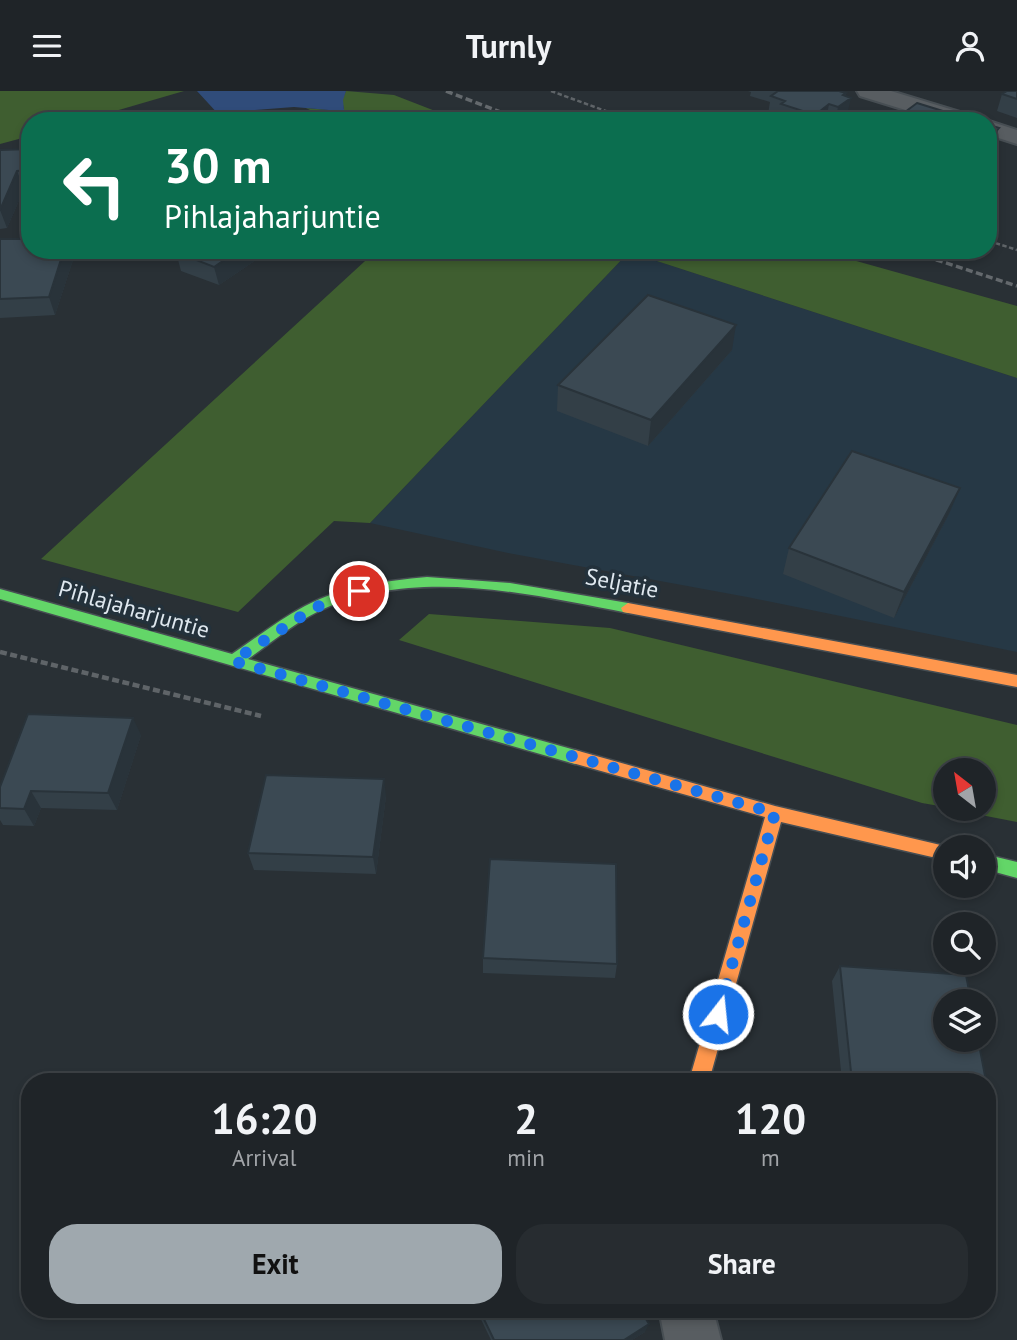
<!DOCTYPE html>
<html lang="en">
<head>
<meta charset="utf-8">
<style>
  body { margin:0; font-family:"PT Sans",sans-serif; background:#272c30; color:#f1f3f6; height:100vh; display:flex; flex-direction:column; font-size:26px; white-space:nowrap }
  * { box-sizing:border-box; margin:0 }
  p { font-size:23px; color:#a1a4a8 }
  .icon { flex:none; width:38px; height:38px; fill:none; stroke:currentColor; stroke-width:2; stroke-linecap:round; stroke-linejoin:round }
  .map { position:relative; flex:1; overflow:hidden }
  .sheet { position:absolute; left:21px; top:982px; width:975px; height:245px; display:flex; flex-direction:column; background:#1f2428; border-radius:28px; box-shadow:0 4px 10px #0003,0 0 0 2px #3c4145 }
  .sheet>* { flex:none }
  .top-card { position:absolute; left:21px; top:21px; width:976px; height:147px; border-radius:28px; box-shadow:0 4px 10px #0003,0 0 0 2px #3c4145; background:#0b6e4f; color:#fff; overflow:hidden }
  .needle { width:46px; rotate:329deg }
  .fabs { position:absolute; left:933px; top:667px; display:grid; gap:14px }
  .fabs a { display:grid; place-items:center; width:63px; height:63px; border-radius:50%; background:#1f2428; box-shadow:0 4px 10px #0003,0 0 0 2px #3c4145; font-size:35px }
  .pin { position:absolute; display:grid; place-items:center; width:60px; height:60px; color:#fff; margin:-30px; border:4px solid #fff; border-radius:50%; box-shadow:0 2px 7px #0007 }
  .me { position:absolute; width:77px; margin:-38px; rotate:16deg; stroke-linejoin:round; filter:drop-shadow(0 0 5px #0008) }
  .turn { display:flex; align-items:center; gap:24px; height:147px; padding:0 28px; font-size:32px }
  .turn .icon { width:91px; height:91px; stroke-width:2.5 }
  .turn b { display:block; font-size:49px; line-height:60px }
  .eta { display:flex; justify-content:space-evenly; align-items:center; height:119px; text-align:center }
  .eta b { font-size:42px; font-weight:700; line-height:49px }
  .cta { display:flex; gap:14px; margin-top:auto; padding:14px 28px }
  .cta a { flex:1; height:80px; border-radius:28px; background:#9fa8ae; color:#111; font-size:28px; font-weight:700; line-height:80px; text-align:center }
  .cta a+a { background:#272c30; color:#f1f3f6 }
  header { display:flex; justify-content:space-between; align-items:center; height:91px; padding:0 28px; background:#1f2428; font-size:32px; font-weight:700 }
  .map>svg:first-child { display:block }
  .built { fill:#263845 }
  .forest { fill:#3f5e30 }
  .water { fill:#304c7a }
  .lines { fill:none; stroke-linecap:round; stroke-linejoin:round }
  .street-casing { stroke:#474e53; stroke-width:4 }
  .fast-casing { stroke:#474e53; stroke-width:3 }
  .slow-casing { stroke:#474e53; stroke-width:3 }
  .path-far1 { stroke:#5f6468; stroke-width:2.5; stroke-dasharray:4.5 2.5; stroke-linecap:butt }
  .path { stroke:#5f6468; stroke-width:4.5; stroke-dasharray:7 3.5; stroke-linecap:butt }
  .street { fill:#585d61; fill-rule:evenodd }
  .fast { fill:#63d668; fill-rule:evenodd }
  .slow { fill:#ff974d; fill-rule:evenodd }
  .rail { stroke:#64696d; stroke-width:3.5; stroke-dasharray:7 3.5; stroke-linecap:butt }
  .wall { fill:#333f47 }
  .shaded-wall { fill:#29333a }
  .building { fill:#3b4953; stroke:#29333a; stroke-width:2 }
  .route { stroke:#1a73e8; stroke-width:12; stroke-dasharray:0 21.6 }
  .labels { text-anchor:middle; stroke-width:7; stroke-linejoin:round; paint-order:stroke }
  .street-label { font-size:23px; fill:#dfe8ef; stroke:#23313b }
</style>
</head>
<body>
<header><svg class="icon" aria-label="menu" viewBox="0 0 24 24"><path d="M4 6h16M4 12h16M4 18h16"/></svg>Turnly<svg class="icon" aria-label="person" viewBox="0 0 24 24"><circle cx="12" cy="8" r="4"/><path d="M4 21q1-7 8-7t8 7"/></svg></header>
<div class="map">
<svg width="1017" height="1249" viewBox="0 0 1017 1249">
  <rect width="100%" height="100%" fill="#293035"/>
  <path class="built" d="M629,161l388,126v274l-270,-55 -239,-44 -138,-30z"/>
  <path class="forest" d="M0,0h184l-103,30h-51v15l-30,8z
    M346,0l48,4 67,26h-129l-26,-13 34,3 4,-2 -2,-9z
    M377,159h440l200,56v72l-388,-126 -259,271 -36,-2 -96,91 -197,-53z
    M429,523l181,14 407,97v97l-67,-13h34v-39h-39v37l-23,-4 -523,-163z"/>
  <path class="water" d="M197,0h149l-3,9 1,10 -4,1 -46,-4 -39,3 -28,9 -7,-3z"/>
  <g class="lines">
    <defs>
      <path id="street" d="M857,0h34l82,25 3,5h-35l-81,-25z
        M989,30l28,9v14l-28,-9z
        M659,1218h54l8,31h-56z"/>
      <path id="fast" d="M427,486l83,6 118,20 7,5 -7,5c-99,-19 -213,-47 -309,-2 -25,12 -48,32 -71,48l327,91 6,2 2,5 -2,5 -6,2 -575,-165v-10l232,65c24,-16 48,-35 73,-48 38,-20 80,-25 122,-29z
        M984,763l33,8v16l-33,-9z"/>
      <path id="slow" d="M628,512l389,72v12l-394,-75 -2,-4z
        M575,659l200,56 174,41h-4v13l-164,-38 -72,259h-20l76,-264 -196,-55 -2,-5 2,-5z"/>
    </defs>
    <use href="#street" class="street-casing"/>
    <use href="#fast" class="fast-casing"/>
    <use href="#slow" class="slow-casing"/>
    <path class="path-far1" d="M551,0l82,30
      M989,150l28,9"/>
    <path class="path" d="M0,561l261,64"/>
    <use href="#street" class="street"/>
    <use href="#fast" class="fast"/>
    <use href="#slow" class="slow"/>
    <path class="rail" d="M446,0l78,30
      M906,159l111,36"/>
  </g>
  <path class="wall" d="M748,0h91l7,2 1,22 -8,6h-61l1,-4 -11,-3 2,-12 -20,-6 1,-4z
    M1017,0v27l-20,-7 5,-17z
    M30,58v40h-6l-17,39 -7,1v-79z
    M0,148h25l2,5 46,16 -18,55 -55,3z
    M176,161l83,6 -40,27 -38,-14z
    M732,259l-84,96 -91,-35 1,-26z
    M949,423l-55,104 -111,-44 6,-26z
    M141,644l-24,75 -76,-2 -7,18 -31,-1 -3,-5v-33z
    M386,705l-10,78 -122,-4 -6,-17z
    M483,867l134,6 -2,14 -132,-5z
    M840,875l146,115h-144l-10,-100z
    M476,1218h164l5,23 -13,8h-141z"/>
  <path class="shaded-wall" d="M846,2l-3,10 8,-5 -4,17 -8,6h-4l3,-14 5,-12z
    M829,13l-3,17h-13l2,-6z
    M999,37l-6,18 -4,3v-12z
    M17,80l7,18 -17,39 -7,-18z
    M64,159h5l4,10 -18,55 -6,-18z
    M239,159h18l2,8 -40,27 -5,-18z
    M736,234l-4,25 -84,96 3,-26z
    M960,397l-11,26 -55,104 10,-26z
    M133,627l8,17 -24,75 -9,-17z
    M384,688l2,17 -10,78 -3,-17z
    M31,700l10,17 -7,18 -10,-17z
    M649,1233l-4,8 -13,8h-8z"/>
  <path class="building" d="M778,0h61l7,2 -3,2 8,3 -13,9 -9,-3 -14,11 -34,-11 4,-3 -14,-5z
    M1007,0h10v8l-15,-5z
    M917,12l58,18h-82z
    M139,20l11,10h-45z
    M989,34l10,3 -10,9z
    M30,58v21l-13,1 -17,39v-60z
    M0,148h25l-1,5 6,-1v7h34l-15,47 -49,2z
    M179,159h60l-25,17 -38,-15z
    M648,204l88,30 -85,95 -93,-35z
    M852,360l108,37 -56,104 -115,-44z
    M28,623l105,4 -25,75 -77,-2 -7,18 -24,-1v-21z
    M266,684l118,4 -11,78 -125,-4z
    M490,768l126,5 1,100 -134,-6z
    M840,875l126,9 5,26h-26v38h33l8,42 -135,-9z
    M479,1218h161l9,15 -25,16h-130z"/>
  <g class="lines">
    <path class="route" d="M359,500l-45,17 -81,53 542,152 -57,201"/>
  </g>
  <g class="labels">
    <g class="street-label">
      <text transform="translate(622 492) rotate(11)" y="8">Seljatie</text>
      <text transform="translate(134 518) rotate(16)" y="8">Pihlajaharjuntie</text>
    </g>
  </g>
</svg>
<div class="fabs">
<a><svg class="needle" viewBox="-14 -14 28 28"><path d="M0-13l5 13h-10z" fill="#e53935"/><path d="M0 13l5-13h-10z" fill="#a1a4a8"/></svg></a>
<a><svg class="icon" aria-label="sound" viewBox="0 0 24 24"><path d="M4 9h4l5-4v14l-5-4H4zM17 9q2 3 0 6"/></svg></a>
<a><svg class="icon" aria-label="search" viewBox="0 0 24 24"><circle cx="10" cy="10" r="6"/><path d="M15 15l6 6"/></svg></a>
<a><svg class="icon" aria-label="layers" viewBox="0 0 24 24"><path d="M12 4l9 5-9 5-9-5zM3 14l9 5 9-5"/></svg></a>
</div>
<div class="pin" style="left:359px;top:500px;background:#d93025"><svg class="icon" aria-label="arrive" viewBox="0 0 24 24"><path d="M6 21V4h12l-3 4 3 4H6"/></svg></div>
<svg class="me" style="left:718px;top:923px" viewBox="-20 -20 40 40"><circle r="17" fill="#1a73e8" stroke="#fff" stroke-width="3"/><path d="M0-11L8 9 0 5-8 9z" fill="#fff"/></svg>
<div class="top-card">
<div class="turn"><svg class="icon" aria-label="left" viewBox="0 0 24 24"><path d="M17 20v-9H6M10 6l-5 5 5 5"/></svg><div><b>30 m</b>Pihlajaharjuntie</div></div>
</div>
<section class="sheet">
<div class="eta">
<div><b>16:20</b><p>Arrival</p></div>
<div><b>2</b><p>min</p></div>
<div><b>120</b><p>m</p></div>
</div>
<div class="cta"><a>Exit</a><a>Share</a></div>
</section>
</div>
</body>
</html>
